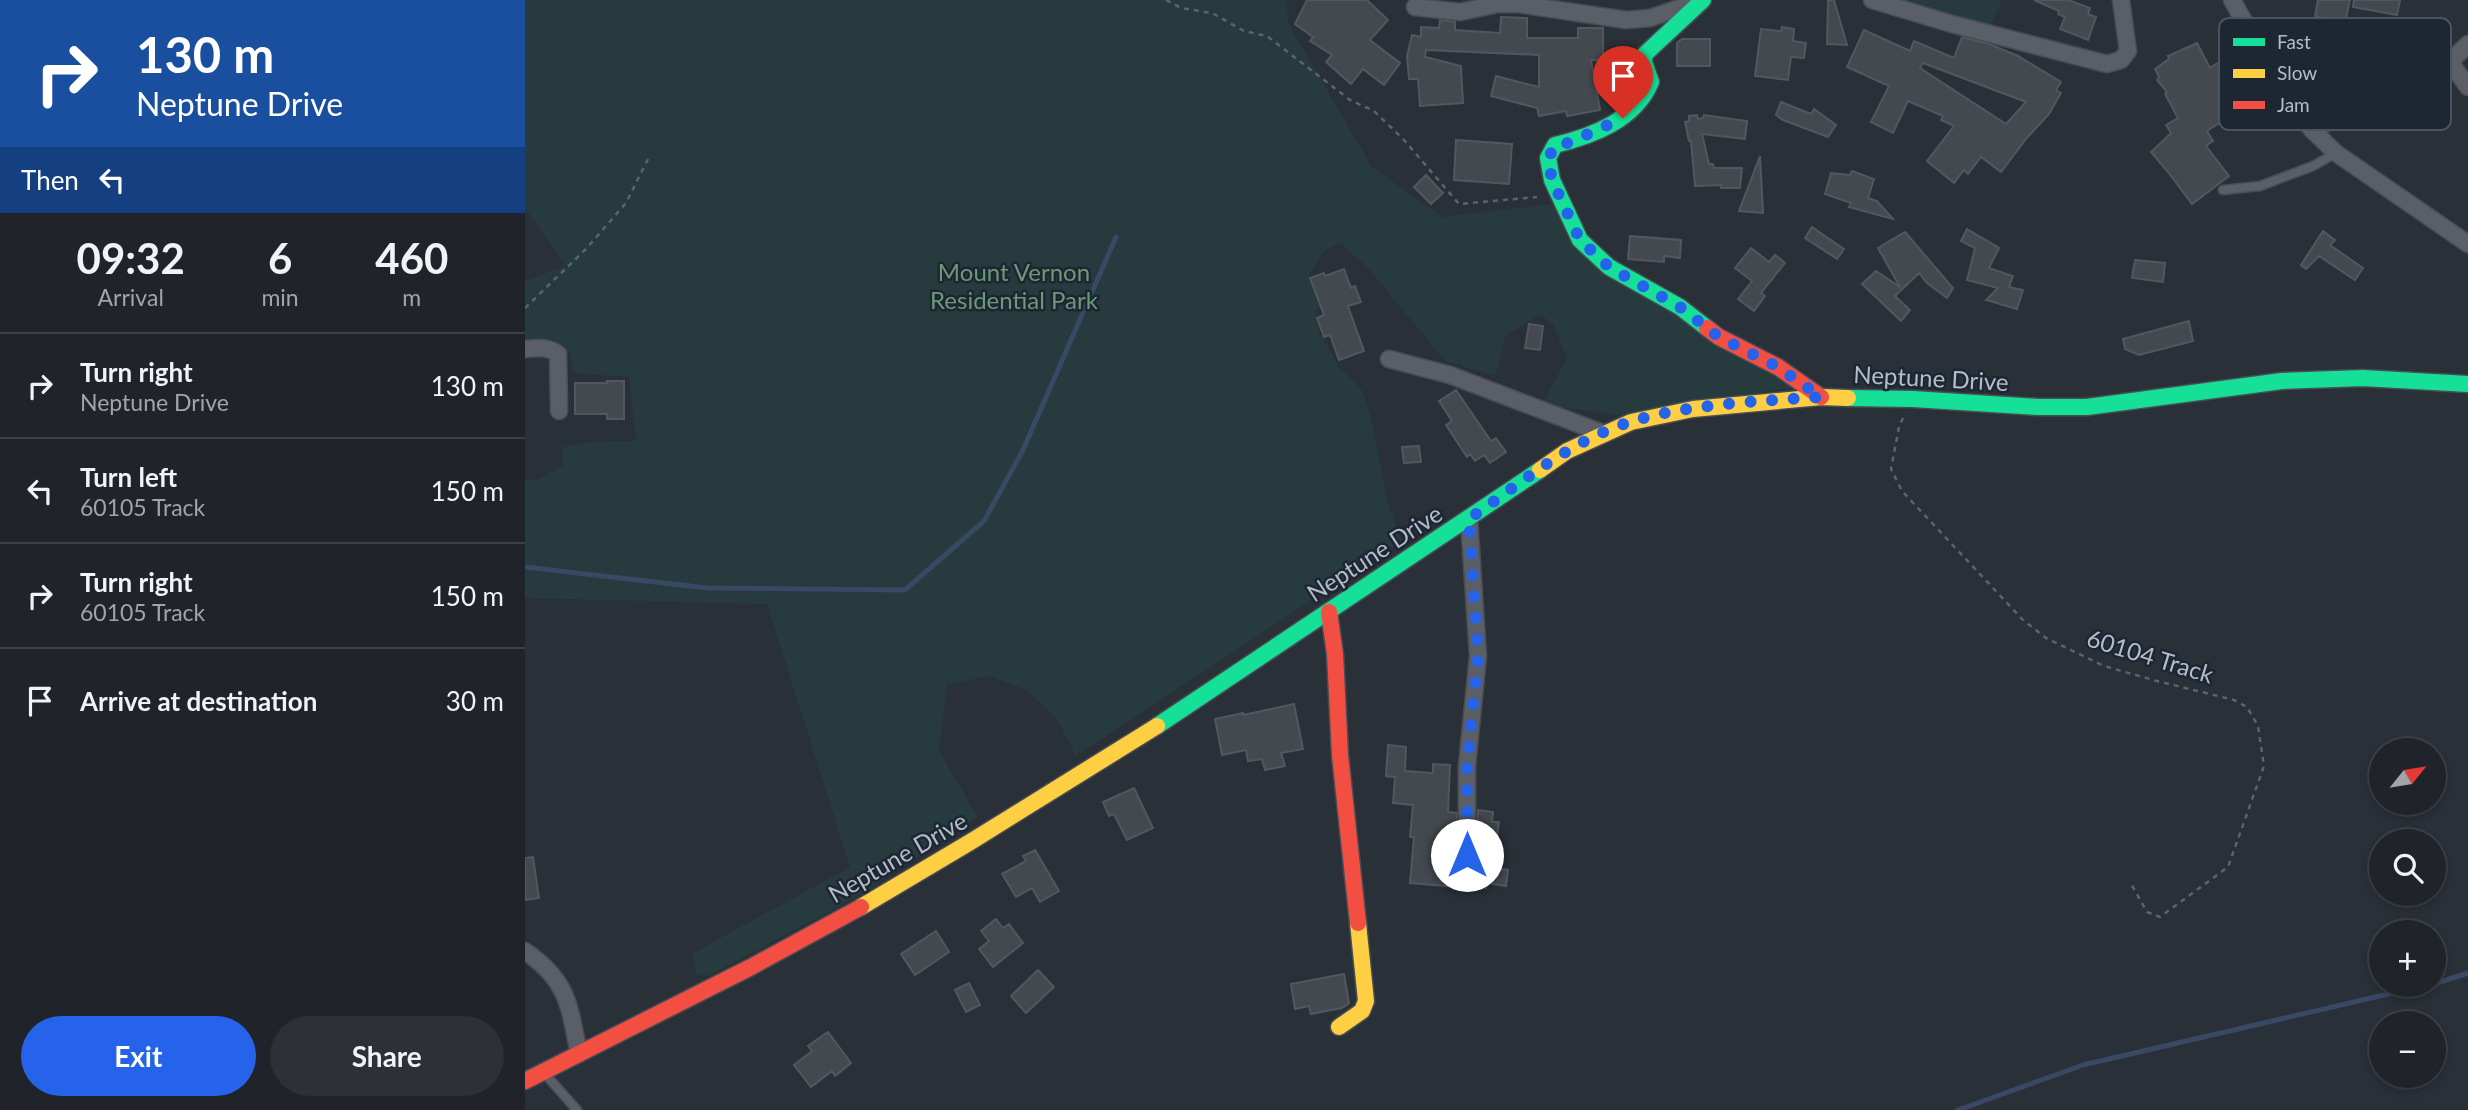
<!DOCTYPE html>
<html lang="en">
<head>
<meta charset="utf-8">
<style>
  body { margin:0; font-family:Lato,sans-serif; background:#2d3036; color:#f1f3f6; height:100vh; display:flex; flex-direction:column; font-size:26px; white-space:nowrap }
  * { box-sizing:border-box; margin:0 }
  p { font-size:23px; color:#a2a4a8 }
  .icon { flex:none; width:38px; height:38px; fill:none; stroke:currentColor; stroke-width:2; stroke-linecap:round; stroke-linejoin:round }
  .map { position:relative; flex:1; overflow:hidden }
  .sheet { display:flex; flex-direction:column; background:#20242a; width:525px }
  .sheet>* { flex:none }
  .top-card { background:#1a4fa0; color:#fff; overflow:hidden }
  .needle { width:46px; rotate:60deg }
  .buttons { position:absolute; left:1844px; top:738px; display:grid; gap:14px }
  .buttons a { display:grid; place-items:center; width:77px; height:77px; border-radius:50%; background:#20242a; box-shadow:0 4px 10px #0003,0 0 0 2px #3d4147; font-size:35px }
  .pin { position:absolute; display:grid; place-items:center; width:60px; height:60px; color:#fff; margin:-72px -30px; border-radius:50% 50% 50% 0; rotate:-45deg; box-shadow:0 0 7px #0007 }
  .pin .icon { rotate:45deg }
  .me { position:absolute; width:77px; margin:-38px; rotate:0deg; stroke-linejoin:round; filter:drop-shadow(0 0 5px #0008) }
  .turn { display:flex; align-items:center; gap:24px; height:147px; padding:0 21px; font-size:32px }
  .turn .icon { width:91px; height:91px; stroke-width:2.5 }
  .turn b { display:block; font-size:49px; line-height:60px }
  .then { display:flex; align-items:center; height:66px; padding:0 21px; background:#0003; gap:14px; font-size:26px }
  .eta { display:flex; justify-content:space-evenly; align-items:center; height:119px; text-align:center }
  .eta b { font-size:42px; font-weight:700; line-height:49px }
  .button { display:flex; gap:14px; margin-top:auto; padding:14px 21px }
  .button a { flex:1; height:80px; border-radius:42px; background:#2563eb; color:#fff; font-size:28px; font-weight:700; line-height:80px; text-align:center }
  .button a+a { background:#2d3036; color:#f1f3f6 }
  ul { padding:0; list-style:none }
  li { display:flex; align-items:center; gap:21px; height:105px; padding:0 21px; border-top:2px solid #3d4147 }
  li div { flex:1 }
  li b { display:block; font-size:26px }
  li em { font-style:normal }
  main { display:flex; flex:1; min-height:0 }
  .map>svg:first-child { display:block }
  .green { fill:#273a3e }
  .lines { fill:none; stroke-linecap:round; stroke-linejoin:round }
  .stream { stroke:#384963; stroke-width:5 }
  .building { fill:#444950; stroke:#52575f; stroke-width:2; fill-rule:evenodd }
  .lane-casing { stroke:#484c53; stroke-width:11 }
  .street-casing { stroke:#484c53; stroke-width:19 }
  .fast-casing { stroke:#484c53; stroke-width:19 }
  .slow-casing { stroke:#484c53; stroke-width:19 }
  .jam-casing { stroke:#484c53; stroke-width:19 }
  .path { stroke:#5d636a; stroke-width:2.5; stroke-dasharray:5 5; stroke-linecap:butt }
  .lane { stroke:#5a5e66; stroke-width:8 }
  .street { stroke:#5a5e66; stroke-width:16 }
  .fast { stroke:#16e098; stroke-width:16 }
  .slow { stroke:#ffcf43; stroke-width:16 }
  .jam { stroke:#f24e42; stroke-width:16 }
  .route { stroke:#2563eb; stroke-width:12; stroke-dasharray:0 21.6 }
  .labels { text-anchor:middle; stroke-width:5; stroke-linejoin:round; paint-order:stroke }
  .park-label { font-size:24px; fill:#6b9a76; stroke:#1d2633 }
  .street-label { font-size:24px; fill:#b4bcc9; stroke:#1d2633 }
  .key { fill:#1d2633; stroke:#4a5360; stroke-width:2 }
  .key-label { font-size:19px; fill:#b4bcc9 }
</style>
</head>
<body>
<main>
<section class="sheet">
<div class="top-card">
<div class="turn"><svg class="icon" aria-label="right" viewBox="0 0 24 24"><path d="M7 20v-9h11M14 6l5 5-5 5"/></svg><div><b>130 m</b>Neptune Drive</div></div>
<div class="then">Then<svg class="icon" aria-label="left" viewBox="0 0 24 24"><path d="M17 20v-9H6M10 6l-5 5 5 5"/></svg></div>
</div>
<div class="eta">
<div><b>09:32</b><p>Arrival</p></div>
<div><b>6</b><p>min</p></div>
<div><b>460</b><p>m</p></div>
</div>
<ul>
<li><svg class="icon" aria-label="right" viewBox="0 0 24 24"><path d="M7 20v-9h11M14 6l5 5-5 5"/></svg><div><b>Turn right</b><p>Neptune Drive</p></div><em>130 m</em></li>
<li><svg class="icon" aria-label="left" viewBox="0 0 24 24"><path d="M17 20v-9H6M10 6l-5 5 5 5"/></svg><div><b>Turn left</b><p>60105 Track</p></div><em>150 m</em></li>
<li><svg class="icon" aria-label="right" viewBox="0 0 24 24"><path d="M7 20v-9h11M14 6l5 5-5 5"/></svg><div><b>Turn right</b><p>60105 Track</p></div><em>150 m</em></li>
<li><svg class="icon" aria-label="arrive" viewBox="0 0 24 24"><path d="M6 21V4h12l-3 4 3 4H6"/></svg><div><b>Arrive at destination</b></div><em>30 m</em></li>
</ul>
<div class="button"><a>Exit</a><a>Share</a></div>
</section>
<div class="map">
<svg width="1943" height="1110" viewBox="0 0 1943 1110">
  <rect width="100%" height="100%" fill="#2a3038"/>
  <path class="green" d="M0,0h761l2,23 84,144 70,50 110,-13 37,59 208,124 -144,21 -34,7 -77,-10 25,-47 -14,-34 -13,-9 -34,20 -11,41 -50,-15 -77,-93 -28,-25 -17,9 -13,22 12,33 -5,2 -1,9 3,14 21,36 21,21 9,25 18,88 13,39 -325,215 -19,-37 -31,-29 -36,-14 -43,8 -8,67 39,66 -118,78 -152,81 -12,-2 -3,-21 157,-86 -83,-263 -242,-6v-119l10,2 28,-15 -1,-19 27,-5 47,-1 -7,-64 -56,-4 -3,-20 -45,-6v-66l41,-15 -41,-58z
    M1375,0h102l-14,30z"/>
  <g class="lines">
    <path class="stream" d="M0,567l182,21 198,2 79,-69 39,-71 93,-213
      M1909,984l34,-11
      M1433,1110l125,-45 344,-80"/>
  </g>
  <path class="building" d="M782,0h60l21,20 -18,20 30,23 -16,22 -21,-16 -12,15 -25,-22 6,-7 -22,-14 3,-4 -18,-13z
    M1303,0h6l13,45 -20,-1z
    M1509,0h34l22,8 -2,6 8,3 -8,23 -28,-11 5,-12 -7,-3 1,-3z
    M1793,0h32l-5,23 -30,-7z
    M1829,0h46l-3,15 -44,-8z
    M976,17l26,1v20h51v-10h25v32h-12l9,50 -33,6 -1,-5 -27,5 -2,-8 -46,-12 5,-20 43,11v-32l-113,-5 -1,7 36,9 2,37 -43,3 -2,-27h-9l-2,-23 5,-21 9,2v-10l18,1 1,-8 15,2v8l45,3z
    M1257,27l12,2 -1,12 13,2 -2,15 -13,-1 -3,23 -33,-4 6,-47 20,2z
    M1339,30l46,21 4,-10 40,17 8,-21 27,7 29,12 43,26 -5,8 5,3 -12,21 -23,25 -25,33 -20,-15 -13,17 -4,-4 -10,13 -27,-22 27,-35 -13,-6 2,-4 -35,-15 -15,32 -22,-11 18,-36 -42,-19zM1398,63l103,39 -20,22 -86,-56z
    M1157,39h28v27h-33v-23z
    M1672,43l13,25 11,-7 13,23 -5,4 13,20 -35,23 6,10 -7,5 23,30 -37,28 -24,-32 -17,-20 20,-19 -5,-8 12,-7 -13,-24 2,-2 -10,-12 2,-3 -4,-8 14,-10 -1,-3z
    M1256,102l30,12 3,-5 22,16 -8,12 -45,-17 -7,-5z
    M1172,115l1,4 5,-1 1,-3 43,6 -2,18 -43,-5 7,30h4l1,4h28l-2,20h-19v-3l-26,1 -4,-45h-2l-4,-19 4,-1v-5z
    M931,140l56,4 -3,40 -55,-4z
    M1235,156l3,57 -24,-2z
    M1327,171l22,8 -6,19 9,3 16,18 -44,-12 2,-4 -26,-9 6,-21 19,2z
    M901,175l17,18 -12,11 -17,-17z
    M1287,227l32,22 -7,10 -32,-21z
    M1442,229l32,19 -10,20 24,8 -4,11 14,3 -6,19 -31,-9 12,-12 -31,-8 8,-32 -14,-7z
    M1798,231l12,9 -5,5 33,23 -8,12 -36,-24 -13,13 -5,-4z
    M1380,232l48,56 -6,10 -20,-15 -8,-10 -24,23 15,14 -9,11 -39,-37 14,-13 24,16 -22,-39z
    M1105,236l51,4 -1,18 -16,-2v6l-36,-3z
    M1226,248l18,14 6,-7 10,8 -24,30 4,3 -11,15 -16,-12 14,-18 -17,-13z
    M1610,260l30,3 -2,19 -31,-4z
    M819,269l7,19 4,-2 6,16 -13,4 16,45 -25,9 -9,-25 -6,2 -7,-19 7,-3 -14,-37 14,-5 1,3z
    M1664,321l4,20 -54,14 -14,-6 -2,-10z
    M1004,324l14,2 -3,24 -15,-2z
    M82,381h17v38h-17v-5h-32v-31h32z
    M931,390l35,51 5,-3 10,14 -16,11 -6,-8 -9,6 -5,-7 -3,3 -21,-32 6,-4 -13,-20z
    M894,446l2,16 -17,1 -2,-16z
    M769,704l9,45 -22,4 4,13 -20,4 -3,-11 -14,2 -2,-11 -24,5 -7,-36 28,-6v2z
    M863,745l18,2 -1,24 28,2v-9l17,1 -2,47 9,1v42l4,9h11l4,-4 2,-50 15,2 -1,10h7l-2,15h-6l-3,29 20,4 -2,16 -19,-3 -1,5 -29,-3v2l-47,-4 4,-46h-4l3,-32 -20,-2 2,-26 -9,-1z
    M609,788l19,40 -26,12 -13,-26 -5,2 -6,-14z
    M510,850l24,41 -19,11 -8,-14 -16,9 -14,-23 24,-13 -3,-5z
    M8,857l6,41 -14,2v-42z
    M471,919l7,9 6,-4 14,19 -30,24 -14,-18 10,-8 -8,-10z
    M411,931l13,21 -34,23 -14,-21z
    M513,970l16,17 -28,26 -15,-17z
    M819,974l5,29 -7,5 -31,6 -2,-8 -14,3 -4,-25z
    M444,983l11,22 -14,7 -11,-22z
    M303,1032l23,31 -16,13 -3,-5 -21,16 -17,-22 18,-14 -4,-5z"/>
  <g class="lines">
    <defs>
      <path id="lane" d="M1698,190l37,-4 53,-20 23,-13
        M20,1074l32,36"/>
      <path id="street" d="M1347,0l80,24 155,40 14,-4 7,-9 -7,-51
        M1707,0l35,62 45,68 24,23 132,91
        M890,7l45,5 38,-8h20l108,16 24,-2 47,-16
        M1925,62l18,25
        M1787,130l138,-68 18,-18
        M0,349c13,-1 22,-3 33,5l1,57
        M864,359l61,16 152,58
        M942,855v-89l11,-110 -9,-137
        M0,951c44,30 44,55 54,103"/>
      <path id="fast" d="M1178,0l-58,54 -1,8 7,20c-16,38 -58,54 -96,63l-7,13 4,22 28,60 29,27 71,40 27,21
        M1323,398l65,1 125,8h49l195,-26 81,-3 105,6
        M632,726l383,-256"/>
      <path id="slow" d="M1015,470l27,-19 64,-29 62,-13 128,-12 27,1
        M336,907l111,-66 185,-115
        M814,1027l23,-16 4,-10 -8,-78"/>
      <path id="jam" d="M1182,328l12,9 59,30 43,30
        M804,612l6,42 5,101 18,168
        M0,1081l226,-114 110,-60"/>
    </defs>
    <use href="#lane" class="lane-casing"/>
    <use href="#street" class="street-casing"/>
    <use href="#fast" class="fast-casing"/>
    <use href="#slow" class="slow-casing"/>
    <use href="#jam" class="jam-casing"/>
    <path class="path" d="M641,0l15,8 31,5 32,18 23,5 83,64 24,11 30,29 55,64 78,-7
      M0,308l61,-59 40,-46 23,-46
      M1378,418l-4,9 -8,42 11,22 121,129 23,18 58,28 53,15 77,19 13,7 11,19 6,40 -36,101 -68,50 -13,-5 -17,-30"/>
    <use href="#lane" class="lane"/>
    <use href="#street" class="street"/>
    <use href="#fast" class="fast"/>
    <use href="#slow" class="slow"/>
    <use href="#jam" class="jam"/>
  </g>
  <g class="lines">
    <path class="route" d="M942,855v-89l11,-110 -9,-137c51,-35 101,-78 161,-97 57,-18 131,-21 191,-25l-43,-30 -59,-30 -39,-30 -71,-40 -29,-27 -28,-60 -4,-21 7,-14 13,-2 55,-25"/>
  </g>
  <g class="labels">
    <g class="park-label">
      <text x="489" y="281">Mount Vernon<tspan x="489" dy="28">Residential Park</tspan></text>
    </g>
    <g class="street-label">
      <text transform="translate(1406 379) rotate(3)" y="8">Neptune Drive</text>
      <text transform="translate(850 554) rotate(-33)" y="8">Neptune Drive</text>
      <text transform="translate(1625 657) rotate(17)" y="8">60104 Track</text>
      <text transform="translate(373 858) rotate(-30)" y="8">Neptune Drive</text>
    </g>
  </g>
  <rect x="1694" y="18" width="232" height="112" rx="10" class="key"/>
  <rect x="1708" y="38" width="32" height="8" fill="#16e098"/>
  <rect x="1708" y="69" width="32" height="9" fill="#ffcf43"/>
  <rect x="1708" y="101" width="32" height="8" fill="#f24e42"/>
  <g class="key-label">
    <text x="1752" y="49">Fast</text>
    <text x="1752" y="80">Slow</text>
    <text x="1752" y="112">Jam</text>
  </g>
</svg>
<div class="buttons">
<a><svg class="needle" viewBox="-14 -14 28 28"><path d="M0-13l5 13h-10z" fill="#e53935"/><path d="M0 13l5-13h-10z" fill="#a2a4a8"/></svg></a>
<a><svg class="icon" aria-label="search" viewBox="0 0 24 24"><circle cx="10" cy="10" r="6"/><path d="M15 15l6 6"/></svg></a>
<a>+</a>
<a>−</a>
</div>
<div class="pin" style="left:1098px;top:118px;background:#d93025"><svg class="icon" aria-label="arrive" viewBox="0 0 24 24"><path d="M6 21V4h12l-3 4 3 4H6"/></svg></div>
<svg class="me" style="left:942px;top:855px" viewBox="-20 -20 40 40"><circle r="19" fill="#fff"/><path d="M0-13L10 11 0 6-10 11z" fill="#2563eb"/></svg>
</div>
</main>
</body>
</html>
